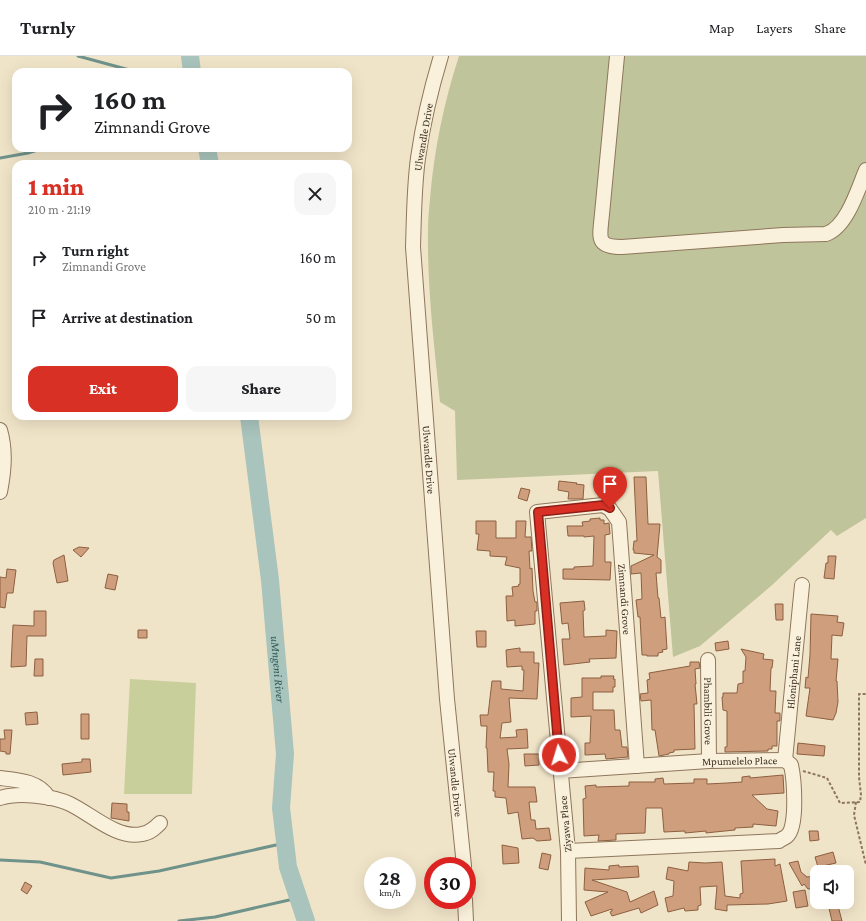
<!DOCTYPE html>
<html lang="en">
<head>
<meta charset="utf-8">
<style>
  body { margin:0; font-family:"Crimson Pro",serif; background:#f6f6f6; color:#202124; height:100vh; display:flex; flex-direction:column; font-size:15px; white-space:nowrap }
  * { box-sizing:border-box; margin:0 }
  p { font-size:13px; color:#757577 }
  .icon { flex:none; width:22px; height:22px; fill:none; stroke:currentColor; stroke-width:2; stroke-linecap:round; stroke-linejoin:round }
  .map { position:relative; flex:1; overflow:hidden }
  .side { position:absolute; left:12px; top:104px; width:340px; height:260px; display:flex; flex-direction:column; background:#fff; border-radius:12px; box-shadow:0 4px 16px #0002 }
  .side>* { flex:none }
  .banner { position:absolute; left:12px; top:12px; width:340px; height:84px; border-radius:12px; box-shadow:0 4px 16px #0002; background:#fff; color:#202124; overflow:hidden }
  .fabs { position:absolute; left:810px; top:809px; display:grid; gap:8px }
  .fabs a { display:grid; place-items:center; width:44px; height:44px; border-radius:8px; background:#fff; box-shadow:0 4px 16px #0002; font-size:20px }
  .speed { position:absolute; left:364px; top:801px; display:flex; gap:8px; font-size:20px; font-weight:700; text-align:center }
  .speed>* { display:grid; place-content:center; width:52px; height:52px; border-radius:50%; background:#fff; box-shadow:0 4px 16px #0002; line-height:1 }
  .speed small { font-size:10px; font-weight:400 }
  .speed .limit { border:6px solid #d22; background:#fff; color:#111 }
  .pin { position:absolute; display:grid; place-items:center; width:34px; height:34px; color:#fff; margin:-41px -17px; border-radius:50% 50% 50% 0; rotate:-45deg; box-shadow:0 0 4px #0007 }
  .pin .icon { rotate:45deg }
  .me { position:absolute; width:44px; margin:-22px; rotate:355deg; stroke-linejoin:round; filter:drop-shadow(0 0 3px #0008) }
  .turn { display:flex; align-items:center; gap:14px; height:84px; padding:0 16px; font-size:18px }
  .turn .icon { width:52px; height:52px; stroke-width:2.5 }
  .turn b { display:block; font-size:28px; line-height:34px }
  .round { display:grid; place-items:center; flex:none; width:42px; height:42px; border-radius:12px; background:#f6f6f6 }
  .head { display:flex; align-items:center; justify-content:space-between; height:68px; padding:0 16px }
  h1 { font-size:24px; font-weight:800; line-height:30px; color:#d93025 }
  .cta { display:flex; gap:8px; margin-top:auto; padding:8px 16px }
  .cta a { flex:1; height:46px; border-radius:12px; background:#d93025; color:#fff; font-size:16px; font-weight:800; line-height:46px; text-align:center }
  .cta a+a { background:#f6f6f6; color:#202124 }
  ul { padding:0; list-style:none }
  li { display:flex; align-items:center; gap:12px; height:60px; padding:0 16px }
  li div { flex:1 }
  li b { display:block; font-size:15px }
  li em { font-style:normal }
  header { display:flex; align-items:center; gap:24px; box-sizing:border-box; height:56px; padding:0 20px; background:#fff; border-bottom:1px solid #e0e0e0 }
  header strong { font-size:19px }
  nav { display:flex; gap:22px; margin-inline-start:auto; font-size:14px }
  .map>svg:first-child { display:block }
  .green { fill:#c9cf9b }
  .cemetery { fill:#bfc49a }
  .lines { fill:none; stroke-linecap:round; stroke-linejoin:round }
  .stream { stroke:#6f938a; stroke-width:3 }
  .river { stroke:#a9c4bc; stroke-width:18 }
  .building { fill:#cf9f7d; stroke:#8d5f41 }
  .minor-casing { stroke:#8d765c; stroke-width:16 }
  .path { stroke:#8d765c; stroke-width:2; stroke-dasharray:3 2; stroke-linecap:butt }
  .minor { stroke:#faf1dc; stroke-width:14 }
  .route-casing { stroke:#8d1f18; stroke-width:10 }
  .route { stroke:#d93025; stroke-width:7 }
  .labels { text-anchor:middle; stroke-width:3; stroke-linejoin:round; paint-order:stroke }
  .street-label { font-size:11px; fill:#3d2e20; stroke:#f7eed8 }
  .water-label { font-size:12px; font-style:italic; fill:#2f5d5a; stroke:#f7eed8 }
</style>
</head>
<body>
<header>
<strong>Turnly</strong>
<nav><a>Map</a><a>Layers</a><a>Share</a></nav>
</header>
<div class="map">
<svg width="866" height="865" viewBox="0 0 866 865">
  <rect width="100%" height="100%" fill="#f0e4c8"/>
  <path class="green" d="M130,623l66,4 -4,111h-68z"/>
  <path class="cemetery" d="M459,0h407v462l-29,18 -6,-6 -60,56 -71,60 -27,11 -15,-186 -201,9 -2,-69 -15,-9c-6,-58 -13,-115 -12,-173 0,-10 1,-20 2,-30 4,-49 14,-97 29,-143z"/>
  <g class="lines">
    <path class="stream" d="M78,0l59,16
      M0,102l28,-5 16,-5
      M0,804l40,2 71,16 48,-7 126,-28
      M179,865l36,-4 83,-19"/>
    <g class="river">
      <path d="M190,0l2,16"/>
      <path d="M207,92l3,16"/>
      <path id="s1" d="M249,360l21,164 15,174 -4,54 7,59 18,54"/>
    </g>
  </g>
  <path class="building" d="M634,421h12l2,47h12l-3,33 4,3v13h-5l2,25h1l2,20 4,-1 2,32 -5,1 1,2 -5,1v3h-11v-1h-5l-2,-38h-2l-2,-17 6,-1 -1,-26 -10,1v-8l23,-11 -20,-2v-3h-1l1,-9h3z
    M559,425l18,2 -1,1 8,1 -1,14h-15l1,-7 -11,-2z
    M610,431v10h-11v-9z
    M521,432l9,2 -3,11 -9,-3z
    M600,462v2h4v4l5,-1 1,11 -5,1v27h6l-1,18 -47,-1v-10h11v-2l19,-1 1,-30 -10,1v-1h-16l-1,-10h16l-1,-4 8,-1v-2z
    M476,465h20v17h20v-17h10l-1,16h6l1,14h-3l1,18 2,-1 1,23 2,11h2v9h-2v13l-20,2v-6l-8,1 -1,-25h7l-1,-9 7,-1 -1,-1 2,-1v-16l-15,-3 2,-8 -17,-1v-5l-13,-1 2,-16h-3z
    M79,491l10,1 -8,9 -8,-7z
    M64,499l4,26 -11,2 -4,-20 1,-3z
    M828,500h8l-2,23 -10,-1 2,-15h2z
    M7,513l9,1 -3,23h-6l-2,15 -5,-1v-30l6,1z
    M108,518l10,2 -3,14 -10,-2z
    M584,545l1,9 -2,1 1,26 22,-1v-6l11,1 -1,27 -27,1 1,3 -26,3 -2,-26h8l-2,-16 -6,1 -2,-21z
    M775,548h8v16h-7z
    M34,555h12v25h-19l-1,30 -15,1 2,-42 21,1z
    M811,558l27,2 -1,6 7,1 -2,13 -10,-1 -1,24h7l-2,22h1l1,21 -2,11 -3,7 -27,-4 4,-28h-5l1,-11 2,1 2,-23z
    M138,574h9v8h-9z
    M476,575h10v16h-9z
    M728,585l1,8 -13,2 -1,-8z
    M520,592v4h14v11h5l-2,36 -28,-1 2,24 -9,1 -2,15 17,-1 -1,-7 11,-1 1,19 -21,1 2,15 -1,23h27l2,15h-8l2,18h4l1,9 13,-1 2,12 -14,1 -4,-3 -11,1 -4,-27 -10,2 -2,-16 -11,-1v-6h-2l1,-19h-6l-1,-24h-1l1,-22h-6l-1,-11h8l4,-34h9v8l22,2 1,-21h-2v-4l-15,1 -1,-17z
    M741,593l23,5 -1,5 10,1 -1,8h-1l-1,23h6l-1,22h5v8h-3v25h-5v3h-4v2l-43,1v-5h2v-36l-4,-1 -1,-13h1v-4h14l1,-9 5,-1v-12h2l1,-14z
    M35,603h8v17h-9z
    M690,606h9l1,6 -5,1 1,15h-1l2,20h-3l1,45 -21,1v2l-5,1v1l-10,2 -4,-26h-3l-1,-30 -10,1 -1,-7 8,-1 -1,-13 3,-1 -1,-6 41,-7z
    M601,620h13l-1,3h2v8h-2v5h-20v18h21l1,20h5l2,17h5l1,10 -22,2 -1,-5 -20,1v-12h5l1,-27 -20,1v-19l11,-1v-19h19z
    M37,656l1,12 -12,1 -1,-12z
    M81,658h8v25h-8z
    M4,674h8l-2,24h-4v-2l-6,-1v-12h5z
    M798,687l27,3 -1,10 -27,-2z
    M524,698h15v11l-14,1z
    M82,703h8l1,13 -28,3 -1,-11 20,-2z
    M783,719l1,18 -32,2 15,14 11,2 -2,15 -23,-2v3l-18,1v2l-20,2 -9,1v-2l-21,2v-2l-21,1 -2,-24h-16l-1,25 -29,1v6l-18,1 1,-6 -15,1 -1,-37 3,-1 -1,-12 11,-1v2l33,-1v-4h26v-3l8,-1 1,6 30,-1v-4h13v5l20,-1 15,-1v-5l8,-1v2z
    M112,747l15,1v8h2v9l-18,-3z
    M809,775h9l1,9 -9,1z
    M502,789l16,3 1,15 -16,1z
    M833,796l3,11 -18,4 -3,-10z
    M542,797l9,2 -3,15 -9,-2z
    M775,803v7l5,-2 7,37 -19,3 -41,1v6l-12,-2 2,-23 -17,1 1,18 -3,1v4l-13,1 -1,-3 -16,4 -3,-14 8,-2 1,-15 -8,-2 2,-12 20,4 1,-9 16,1 17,-1 3,34 15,2v-4l3,-1 -2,-32z
    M798,805l3,11 6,5 10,-1v12l-9,1 -4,-5 -2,2 -13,-23z
    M619,809v2l19,-1 1,11 -47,3 35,12 3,10 24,-11 4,14 -17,8 -2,-5 -27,8 -2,-4 2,-1v-2l-21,7 -6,-14 23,-10 -24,-2 1,-22 24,2v-4z
    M25,826l7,4 -5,8 -6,-4z
    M805,834l3,16 -12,2 -3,-16z
    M837,846l5,19h-10l-4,-17z"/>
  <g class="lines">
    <defs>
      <g id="minor">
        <path id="s2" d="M441,0c-10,33 -18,67 -23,102 -4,30 -4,59 -5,89l34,452 17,167"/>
        <path d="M617,0l-15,158c-2,23 -7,33 20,33l161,-12 43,-1c21,-7 32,-45 40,-64"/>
        <path d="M0,374c6,21 4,41 0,62"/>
        <path id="s3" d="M708,604l1,101"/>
        <path id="s4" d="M785,704l17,-175"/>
        <path id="s5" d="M560,715l149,-10 76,-1 6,5c3,13 7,62 -4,71 -2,2 -6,3 -8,5l-211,10"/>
        <path d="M0,722c18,2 39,3 49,20"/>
        <path d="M0,742c18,-6 53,-2 70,6 21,10 48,36 72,30 8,-1 13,-6 18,-11"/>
        <path d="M465,844l1,21"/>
        <path id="s6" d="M569,865l-1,-70 -31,-339 66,-7 7,4 9,13 18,244"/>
      </g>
    </defs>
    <use href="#minor" class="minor-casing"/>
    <path class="path" d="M803,715l24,7 13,25 20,-1 1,-7 -2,-18v-83h7
      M856,746l-2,13 12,50"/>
    <use href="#minor" class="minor"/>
  </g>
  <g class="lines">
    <defs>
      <path id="route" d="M559,699l-21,-243 66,-7 6,3"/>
    </defs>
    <use href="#route" class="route-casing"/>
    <use href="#route" class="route"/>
  </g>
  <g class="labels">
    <g class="street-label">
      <text transform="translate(423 81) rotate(-80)" y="4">Ulwandle Drive</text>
      <text dy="4" stroke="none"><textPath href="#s2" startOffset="407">Ulwandle Drive</textPath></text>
      <text dy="4" stroke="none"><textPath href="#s6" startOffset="578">Zimnandi Grove</textPath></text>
      <text dy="4" stroke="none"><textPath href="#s4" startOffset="88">Hloniphani Lane</textPath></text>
      <text dy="4" stroke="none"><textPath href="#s3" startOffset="51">Phambili Grove</textPath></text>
      <text dy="4" stroke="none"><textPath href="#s5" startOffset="180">Mpumelelo Place</textPath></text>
      <text dy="4" stroke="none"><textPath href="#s2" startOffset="731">Ulwandle Drive</textPath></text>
      <text transform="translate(565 768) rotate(-95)" y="4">Ziyawa Place</text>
    </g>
    <g class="water-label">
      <text dy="4" stroke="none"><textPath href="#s1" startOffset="255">uMngeni River</textPath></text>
    </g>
  </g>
</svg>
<div class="fabs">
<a><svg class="icon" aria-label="sound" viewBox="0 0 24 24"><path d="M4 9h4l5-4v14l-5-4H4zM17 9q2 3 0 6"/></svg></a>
</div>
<div class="speed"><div>28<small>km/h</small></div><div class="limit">30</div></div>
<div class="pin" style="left:610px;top:452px;background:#d93025"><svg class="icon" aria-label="arrive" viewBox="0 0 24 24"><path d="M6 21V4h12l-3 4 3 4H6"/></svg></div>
<svg class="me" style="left:559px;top:699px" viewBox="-20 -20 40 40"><circle r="17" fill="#d93025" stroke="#fff" stroke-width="3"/><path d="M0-11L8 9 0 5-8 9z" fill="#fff"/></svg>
<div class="banner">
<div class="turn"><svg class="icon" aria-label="right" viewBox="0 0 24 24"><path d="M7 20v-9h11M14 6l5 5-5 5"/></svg><div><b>160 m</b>Zimnandi Grove</div></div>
</div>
<section class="side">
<div class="head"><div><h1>1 min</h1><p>210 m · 21:19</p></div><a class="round"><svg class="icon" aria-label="close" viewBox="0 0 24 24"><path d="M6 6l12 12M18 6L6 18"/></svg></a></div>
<ul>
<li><svg class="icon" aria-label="right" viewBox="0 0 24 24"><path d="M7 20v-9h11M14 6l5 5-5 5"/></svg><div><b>Turn right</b><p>Zimnandi Grove</p></div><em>160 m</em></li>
<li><svg class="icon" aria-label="arrive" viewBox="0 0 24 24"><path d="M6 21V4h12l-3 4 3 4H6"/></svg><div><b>Arrive at destination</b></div><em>50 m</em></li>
</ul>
<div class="cta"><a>Exit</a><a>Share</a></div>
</section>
</div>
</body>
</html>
